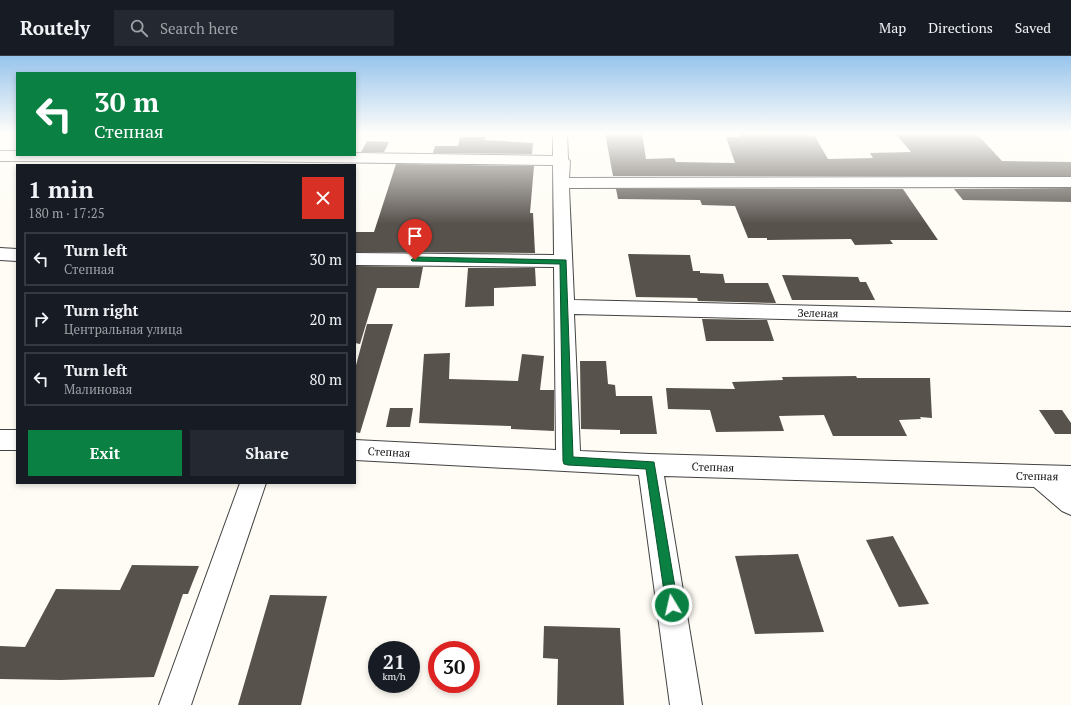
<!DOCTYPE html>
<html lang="en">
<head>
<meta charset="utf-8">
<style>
  body { margin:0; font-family:"PT Serif",serif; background:#242831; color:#f1f3f6; height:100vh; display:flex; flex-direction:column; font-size:15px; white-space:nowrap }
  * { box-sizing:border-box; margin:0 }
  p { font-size:13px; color:#9ea1a6 }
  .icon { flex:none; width:22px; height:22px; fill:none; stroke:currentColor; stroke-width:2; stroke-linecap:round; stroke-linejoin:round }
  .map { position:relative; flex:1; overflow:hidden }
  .drawer { position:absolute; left:16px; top:108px; width:340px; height:320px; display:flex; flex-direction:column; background:#171b24; border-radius:0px; box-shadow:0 2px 6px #0003 }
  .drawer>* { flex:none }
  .guide { position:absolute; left:16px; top:16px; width:340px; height:84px; border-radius:0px; box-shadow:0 2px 6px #0003; background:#0b8043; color:#fff; overflow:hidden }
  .speed { position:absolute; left:368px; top:585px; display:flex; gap:8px; font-size:20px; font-weight:700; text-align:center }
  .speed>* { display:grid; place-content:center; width:52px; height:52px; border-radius:50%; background:#171b24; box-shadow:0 2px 6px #0003; line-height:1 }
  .speed small { font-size:10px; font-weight:400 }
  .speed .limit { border:6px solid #d22; background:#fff; color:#111 }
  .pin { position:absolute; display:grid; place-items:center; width:34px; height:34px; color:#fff; margin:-41px -17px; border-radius:50% 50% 50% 0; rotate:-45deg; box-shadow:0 0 4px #0007 }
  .pin .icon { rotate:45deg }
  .me { position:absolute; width:44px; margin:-22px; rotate:351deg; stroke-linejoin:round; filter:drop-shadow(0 0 3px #0008) }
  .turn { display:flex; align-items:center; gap:14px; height:84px; padding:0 12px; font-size:18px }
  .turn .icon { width:52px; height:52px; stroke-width:2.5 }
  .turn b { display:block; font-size:28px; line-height:34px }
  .round { display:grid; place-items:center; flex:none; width:42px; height:42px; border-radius:0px; background:#242831 }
  .head { display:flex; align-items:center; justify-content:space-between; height:68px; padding:0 12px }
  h1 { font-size:24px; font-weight:700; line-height:30px }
  .cta { display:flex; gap:8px; margin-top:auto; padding:8px 12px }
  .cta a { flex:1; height:46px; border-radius:0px; background:#0b8043; color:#fff; font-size:16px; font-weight:700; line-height:46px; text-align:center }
  .cta a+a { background:#242831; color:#f1f3f6 }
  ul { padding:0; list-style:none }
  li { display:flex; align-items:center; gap:12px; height:54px; margin:0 8px 6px; padding:0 4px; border:2px solid #363941; border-radius:0px }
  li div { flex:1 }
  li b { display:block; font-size:15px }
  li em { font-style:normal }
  header { display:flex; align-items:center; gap:24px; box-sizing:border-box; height:56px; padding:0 20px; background:#171b24; border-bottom:1px solid #363941 }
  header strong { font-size:19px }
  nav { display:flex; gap:22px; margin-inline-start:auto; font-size:14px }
  .search { width:280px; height:36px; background:#242831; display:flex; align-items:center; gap:10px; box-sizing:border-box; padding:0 14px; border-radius:0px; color:#9ea1a6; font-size:15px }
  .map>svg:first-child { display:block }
  .building { fill:#58524d }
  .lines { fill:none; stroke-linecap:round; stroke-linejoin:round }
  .minor-casing { stroke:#434343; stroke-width:2 }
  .minor { fill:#fff; fill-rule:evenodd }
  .route { fill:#0b8043; stroke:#07532c }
  .labels { text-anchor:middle; stroke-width:4; stroke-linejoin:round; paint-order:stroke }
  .street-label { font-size:11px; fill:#101010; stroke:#fff }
</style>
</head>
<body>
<header>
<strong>Routely</strong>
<div class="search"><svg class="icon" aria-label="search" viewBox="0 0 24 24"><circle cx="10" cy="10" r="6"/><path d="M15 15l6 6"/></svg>Search here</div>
<nav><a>Map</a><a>Directions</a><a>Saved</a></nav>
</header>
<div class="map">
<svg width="1071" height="649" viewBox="0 0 1071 649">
  <rect width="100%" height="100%" fill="#fefcf4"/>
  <path class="building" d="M605,77h37l4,26 28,-1 2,4 59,1 -9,-26h14l-2,-4h67l2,3 7,-1 14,24 45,-1 -3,-5 41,-1 -16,-19h81l26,28 69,1v14h-458z
    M460,81h25v3l48,3 -1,11 -99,-1 2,-7h23z
    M367,85l22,1 -5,10h-23z
    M396,108l138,2 -4,47h3l2,40 -180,-1v-20h19z
    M1071,132v14l-108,-2 -9,-11z
    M616,133h287l35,51h-48l3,4 -38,1 -4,-6 -84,1v-2h-19l-13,-32 -33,-1 -2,-5 -82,-1z
    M628,198l62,1 3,16h7v2l23,1 2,9h43l8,20 -78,-2 -1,-3 -61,-1z
    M355,210l68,1 -4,21h-42l-17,56 -5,-1z
    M468,212h67l1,18 -42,2v18l-29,1z
    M782,219l76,2 2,5h6l9,18h-83z
    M702,263l65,1 7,21h-68z
    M367,268h26l-33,109 -5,-1v-63z
    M450,297l-1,26 69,2 4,-27 22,2 -4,34h14v41l-43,-2v-3l-92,-3 5,-69z
    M580,305h26l2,23 7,1 1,11h36l5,38h-37v-4l-39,-1z
    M856,320l1,2h73l2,40 -12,-1 1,2 -22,1 8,16h-74l-9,-21 -45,1 5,15 -68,1 -6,-22 -42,-1 -2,-21 69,1 -3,-7 51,-2 -1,-3z
    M390,352h23l-3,19h-24z
    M1039,354h23l9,13v11h-16z
    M893,480l36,68 -30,3 -33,-67z
    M798,498l26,78 -69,2 -20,-78z
    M132,509l67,1 -11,28h-5l-29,83 -93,3 -61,-1v-33l25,1 31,-58 64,1z
    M270,539l57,1 -26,109h-63z
    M544,570l76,2 4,77h-67l1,-46 -15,-1z"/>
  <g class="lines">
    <defs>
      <path id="minor" d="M553,77h14l1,26 2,2 -1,17 502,-1v10l-502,1 5,112 497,12v14l-497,-12 6,137 70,3 421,12v49l-9,-4 -28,-24 -370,-11 38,229h-32l-31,-230 -284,-15v-20l201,10 -2,-183 -199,-2v-12l199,2 -1,-90 -309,-4h-244v-10h17v4h338v-2l198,3z
        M0,192l17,1v12l-17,-1z
        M0,374h17v20h-17z
        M240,427h26l-75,222h-32z"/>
    </defs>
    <use href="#minor" class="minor-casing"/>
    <use href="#minor" class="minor"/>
  </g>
  <linearGradient id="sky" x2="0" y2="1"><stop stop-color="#97c4ec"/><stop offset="0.46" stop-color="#fffefa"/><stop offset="1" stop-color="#fffefa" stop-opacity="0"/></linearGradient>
  <rect width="1071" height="168" fill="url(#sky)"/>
  <path class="route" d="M415,201l151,3 7,197 81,5 24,143 -2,5 -4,1 -5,-1 -1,-5 -20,-136 -78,-4 -4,-1 -1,-3 -3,-197 -148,-3 -1,-1z"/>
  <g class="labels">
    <g class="street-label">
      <text transform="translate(818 257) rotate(1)" y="4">Зеленая</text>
      <text transform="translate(389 396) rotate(3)" y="4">Степная</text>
      <text transform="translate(713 411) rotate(2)" y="4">Степная</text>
      <text transform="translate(1037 420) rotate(1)" y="4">Степная</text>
    </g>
  </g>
</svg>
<div class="speed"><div>21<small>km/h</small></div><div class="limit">30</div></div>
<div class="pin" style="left:415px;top:204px;background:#d93025"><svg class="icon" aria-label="arrive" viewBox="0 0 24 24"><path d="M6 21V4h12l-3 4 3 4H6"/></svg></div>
<svg class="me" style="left:672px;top:549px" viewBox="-20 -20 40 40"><circle r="17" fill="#0b8043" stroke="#fff" stroke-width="3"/><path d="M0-11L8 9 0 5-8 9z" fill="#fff"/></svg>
<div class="guide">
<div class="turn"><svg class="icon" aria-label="left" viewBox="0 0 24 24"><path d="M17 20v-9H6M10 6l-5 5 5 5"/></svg><div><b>30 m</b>Степная</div></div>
</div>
<section class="drawer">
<div class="head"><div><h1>1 min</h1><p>180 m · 17:25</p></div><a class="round" style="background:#d93025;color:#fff"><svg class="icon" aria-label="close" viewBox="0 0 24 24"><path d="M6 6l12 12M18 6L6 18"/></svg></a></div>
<ul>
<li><svg class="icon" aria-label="left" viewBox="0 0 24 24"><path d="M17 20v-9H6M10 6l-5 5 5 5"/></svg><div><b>Turn left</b><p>Степная</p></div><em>30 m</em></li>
<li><svg class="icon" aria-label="right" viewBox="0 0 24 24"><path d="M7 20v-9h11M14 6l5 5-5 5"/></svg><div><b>Turn right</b><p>Центральная улица</p></div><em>20 m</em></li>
<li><svg class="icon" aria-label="left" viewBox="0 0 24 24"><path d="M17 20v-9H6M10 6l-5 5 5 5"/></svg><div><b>Turn left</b><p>Малиновая</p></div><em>80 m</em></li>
</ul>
<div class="cta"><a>Exit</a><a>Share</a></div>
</section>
</div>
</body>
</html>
